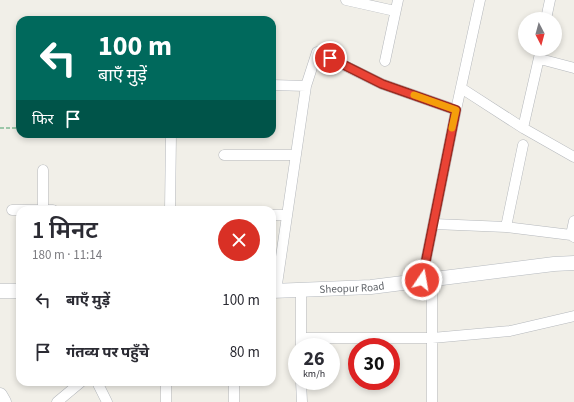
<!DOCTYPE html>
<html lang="hi">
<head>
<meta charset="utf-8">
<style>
  body { margin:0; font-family:"Source Sans 3","Noto Sans Devanagari",sans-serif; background:#f7f7f7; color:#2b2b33; height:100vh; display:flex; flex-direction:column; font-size:15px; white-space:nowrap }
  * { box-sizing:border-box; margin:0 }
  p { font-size:13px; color:#7c7c81 }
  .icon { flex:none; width:22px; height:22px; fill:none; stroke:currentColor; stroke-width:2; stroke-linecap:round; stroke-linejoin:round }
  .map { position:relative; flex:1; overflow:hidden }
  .sheet { position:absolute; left:16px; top:206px; width:260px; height:180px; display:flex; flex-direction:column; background:#fff; border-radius:12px; box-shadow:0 2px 6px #0003 }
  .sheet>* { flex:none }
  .guide { position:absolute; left:16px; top:16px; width:260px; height:122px; border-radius:12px; box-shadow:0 2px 6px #0003; background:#00695c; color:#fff; overflow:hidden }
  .needle { width:26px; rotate:174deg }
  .fabs { position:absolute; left:518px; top:12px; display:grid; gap:8px }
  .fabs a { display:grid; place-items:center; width:44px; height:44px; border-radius:50%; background:#fff; box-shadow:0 2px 6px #0003; font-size:20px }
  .speed { position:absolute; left:288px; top:338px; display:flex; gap:8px; font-size:20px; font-weight:700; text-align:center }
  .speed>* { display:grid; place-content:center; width:52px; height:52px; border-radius:50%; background:#fff; box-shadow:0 2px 6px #0003; line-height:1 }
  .speed small { font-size:10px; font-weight:400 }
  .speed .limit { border:6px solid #d22; background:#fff; color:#111 }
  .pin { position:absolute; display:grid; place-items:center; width:34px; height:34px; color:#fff; margin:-17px; border:2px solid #fff; border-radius:50%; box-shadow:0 1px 4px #0007 }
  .me { position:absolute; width:44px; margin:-22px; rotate:12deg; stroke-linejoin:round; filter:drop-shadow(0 0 3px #0008) }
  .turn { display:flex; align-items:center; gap:14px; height:84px; padding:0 16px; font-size:18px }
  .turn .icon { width:52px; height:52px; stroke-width:2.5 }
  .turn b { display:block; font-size:28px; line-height:34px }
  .then { display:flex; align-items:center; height:38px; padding:0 16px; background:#0003; gap:8px; font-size:15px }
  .round { display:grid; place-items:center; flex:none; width:42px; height:42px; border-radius:21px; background:#f7f7f7 }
  .overview { display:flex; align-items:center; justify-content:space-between; height:68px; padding:0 16px }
  h1 { font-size:24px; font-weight:600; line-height:30px }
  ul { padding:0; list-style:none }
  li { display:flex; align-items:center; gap:12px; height:52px; padding:0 16px }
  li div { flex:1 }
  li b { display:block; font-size:15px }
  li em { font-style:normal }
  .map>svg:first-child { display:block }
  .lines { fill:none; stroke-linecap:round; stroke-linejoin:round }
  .street-casing { stroke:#b5b8bc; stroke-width:11 }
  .secondary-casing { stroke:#b6babf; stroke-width:15 }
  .path { stroke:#9cc7a9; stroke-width:2; stroke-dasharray:4 2; stroke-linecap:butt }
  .street { stroke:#fff; stroke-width:10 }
  .secondary { stroke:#fff; stroke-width:14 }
  .route-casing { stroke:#982c22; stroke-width:10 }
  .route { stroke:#ea4335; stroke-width:7 }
  .slow { stroke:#f59e0b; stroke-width:7 }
  .labels { text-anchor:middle; stroke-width:4; stroke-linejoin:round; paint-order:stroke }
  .street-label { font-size:11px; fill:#5f6368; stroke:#fff }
</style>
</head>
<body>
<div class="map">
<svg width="574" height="402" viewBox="0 0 574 402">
  <rect width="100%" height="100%" fill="#f1efe8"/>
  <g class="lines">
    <defs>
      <path id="street" d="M346,0l49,11
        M546,19l4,-19
        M540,59l34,9
        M385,61l13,-61
        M272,85l34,1
        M461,88l62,40 51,29
        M523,128l18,-79
        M224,155h72
        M43,170v40
        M12,210h41
        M170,210l1,-76
        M272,215h15
        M434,224l72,3 65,8 3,2
        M506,227l17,-82
        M571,235l3,-14
        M432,279v123
        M422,280l34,-170 24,-110
        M301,290v57
        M276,291l30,-205 11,-34 65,32 74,26
        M301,338h131l78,-7 64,-15
        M301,381l1,21
        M97,382l10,20
        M166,382v20
        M57,402l24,-20
        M234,402v-20"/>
      <g id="secondary">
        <path d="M0,291h20"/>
        <path id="s1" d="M272,291l99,-4 183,-23 20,-1"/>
        <path d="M0,395l4,7"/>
      </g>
    </defs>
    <use href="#street" class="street-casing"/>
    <use href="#secondary" class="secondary-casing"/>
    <path class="path" d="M0,128h20"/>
    <use href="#street" class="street"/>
    <use href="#secondary" class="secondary"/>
  </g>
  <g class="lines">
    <defs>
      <path id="route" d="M330,58l52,26 74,26 -34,170"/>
    </defs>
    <use href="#route" class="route-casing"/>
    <use href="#route" class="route"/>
    <path class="slow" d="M414,95l42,15 -4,18"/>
  </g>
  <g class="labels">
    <g class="street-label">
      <text dy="4" stroke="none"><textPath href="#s1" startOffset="80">Sheopur Road</textPath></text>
    </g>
  </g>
</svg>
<div class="fabs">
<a><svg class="needle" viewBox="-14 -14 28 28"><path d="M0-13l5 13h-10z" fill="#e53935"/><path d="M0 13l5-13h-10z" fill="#7c7c81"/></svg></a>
</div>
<div class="speed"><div>26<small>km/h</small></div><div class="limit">30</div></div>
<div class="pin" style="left:330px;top:58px;background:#d93025"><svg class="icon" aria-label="arrive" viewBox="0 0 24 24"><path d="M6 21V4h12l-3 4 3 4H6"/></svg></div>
<svg class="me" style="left:422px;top:280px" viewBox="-20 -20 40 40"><circle r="17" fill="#ea4335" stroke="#fff" stroke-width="3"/><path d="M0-11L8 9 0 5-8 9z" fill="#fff"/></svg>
<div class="guide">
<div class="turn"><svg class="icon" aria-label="left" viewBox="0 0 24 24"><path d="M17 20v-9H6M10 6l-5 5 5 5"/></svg><div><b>100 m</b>बाएँ मुड़ें</div></div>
<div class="then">फिर<svg class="icon" aria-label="arrive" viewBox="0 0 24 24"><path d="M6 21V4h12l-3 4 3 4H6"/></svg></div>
</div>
<section class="sheet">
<div class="overview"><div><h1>1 मिनट</h1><p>180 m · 11:14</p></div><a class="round" style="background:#d93025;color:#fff"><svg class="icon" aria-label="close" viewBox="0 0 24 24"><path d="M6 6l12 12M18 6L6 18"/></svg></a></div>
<ul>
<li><svg class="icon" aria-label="left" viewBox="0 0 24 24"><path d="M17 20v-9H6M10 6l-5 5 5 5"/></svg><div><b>बाएँ मुड़ें</b></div><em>100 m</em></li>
<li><svg class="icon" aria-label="arrive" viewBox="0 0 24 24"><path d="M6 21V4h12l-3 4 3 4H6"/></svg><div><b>गंतव्य पर पहुँचे</b></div><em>80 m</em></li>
</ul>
</section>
</div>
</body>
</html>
